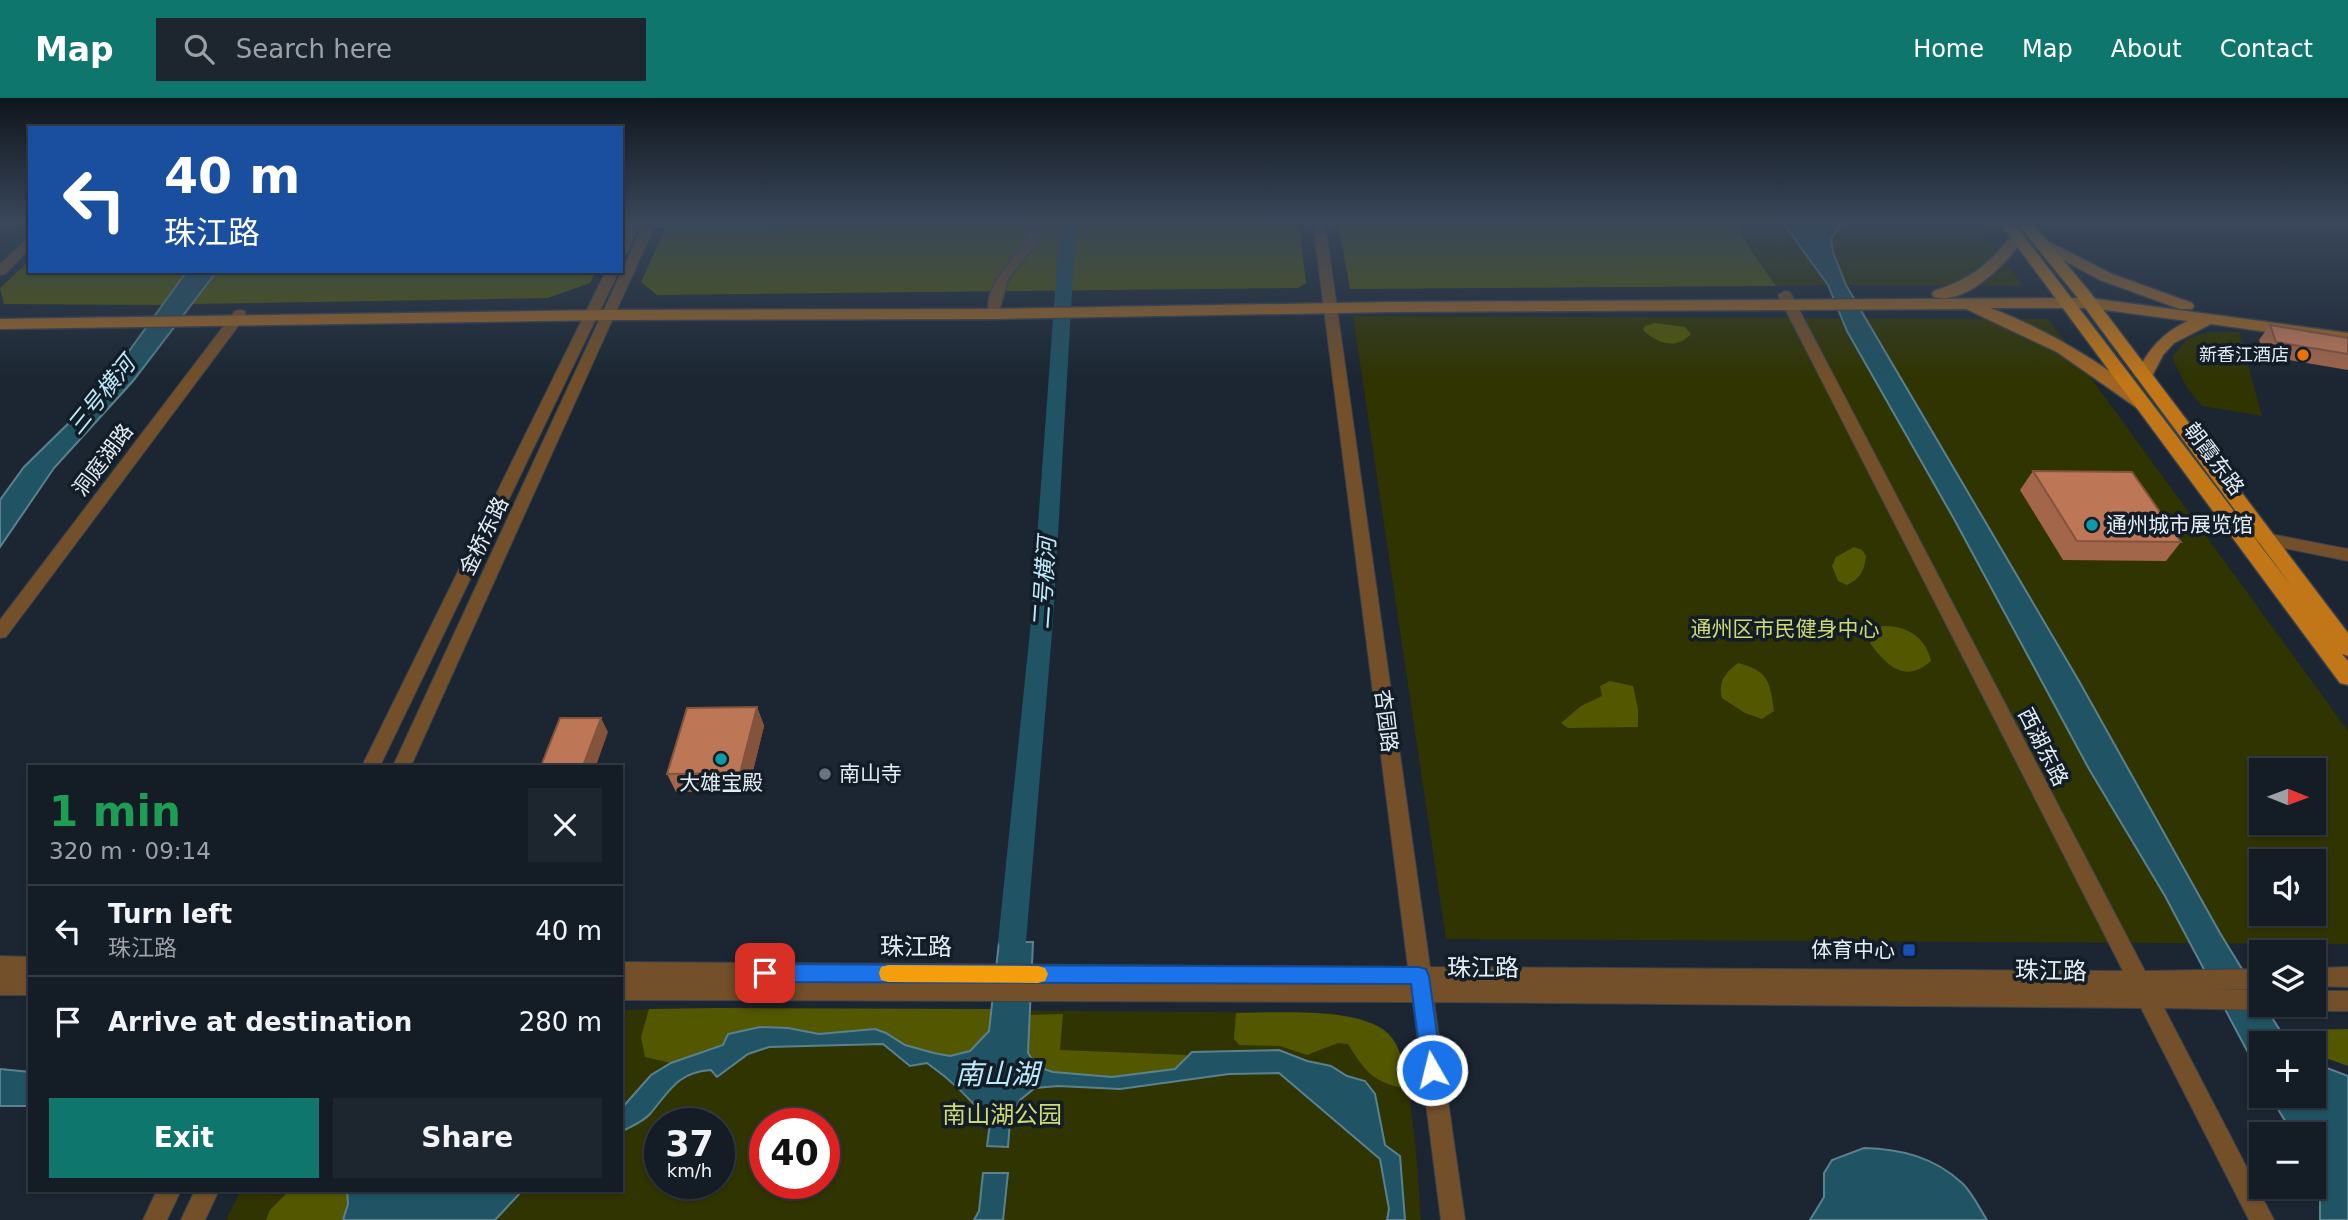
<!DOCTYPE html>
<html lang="en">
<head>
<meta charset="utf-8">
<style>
  body { margin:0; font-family:"DejaVu Sans","Noto Sans SC",sans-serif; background:#1d252e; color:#f1f3f6; height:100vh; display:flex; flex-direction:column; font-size:26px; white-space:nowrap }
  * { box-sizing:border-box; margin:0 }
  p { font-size:23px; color:#9da1a7 }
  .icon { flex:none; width:38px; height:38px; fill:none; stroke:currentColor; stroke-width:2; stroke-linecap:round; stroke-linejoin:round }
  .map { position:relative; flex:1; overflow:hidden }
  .drawer { position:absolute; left:28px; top:667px; width:595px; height:427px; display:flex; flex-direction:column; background:#141c26; border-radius:0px; box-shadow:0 2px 5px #0004,0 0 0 2px #333a43 }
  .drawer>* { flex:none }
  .banner { position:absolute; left:28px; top:28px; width:595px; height:147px; border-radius:0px; box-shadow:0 2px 5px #0004,0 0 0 2px #333a43; background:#1a4fa0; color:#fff; overflow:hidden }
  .needle { width:46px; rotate:91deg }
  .controls { position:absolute; left:2249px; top:660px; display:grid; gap:14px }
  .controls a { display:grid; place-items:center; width:77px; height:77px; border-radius:0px; background:#141c26; box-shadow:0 2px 5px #0004,0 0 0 2px #333a43; font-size:35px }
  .speed { position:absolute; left:644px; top:1010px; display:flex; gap:14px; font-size:35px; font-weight:700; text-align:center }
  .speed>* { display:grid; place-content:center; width:91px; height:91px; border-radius:50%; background:#141c26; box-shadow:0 2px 5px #0004,0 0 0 2px #333a43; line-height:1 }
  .speed small { font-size:18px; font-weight:400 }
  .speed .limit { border:10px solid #d22; background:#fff; color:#111 }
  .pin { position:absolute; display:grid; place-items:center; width:60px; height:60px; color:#fff; margin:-30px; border-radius:14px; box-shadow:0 4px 10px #0006 }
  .me { position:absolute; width:77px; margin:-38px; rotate:352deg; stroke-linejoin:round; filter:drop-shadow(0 0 5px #0008) }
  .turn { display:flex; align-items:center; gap:24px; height:147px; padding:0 21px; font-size:32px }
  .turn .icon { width:91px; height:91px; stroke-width:2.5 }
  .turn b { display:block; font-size:49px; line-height:60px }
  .round { display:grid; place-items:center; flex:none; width:74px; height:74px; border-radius:0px; background:#1d252e }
  .summary { display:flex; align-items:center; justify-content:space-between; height:119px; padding:0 21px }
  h1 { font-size:42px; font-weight:700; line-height:52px; color:#1e9e55 }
  .primary-button { display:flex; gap:14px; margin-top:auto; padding:14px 21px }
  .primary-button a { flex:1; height:80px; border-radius:0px; background:#0f766e; color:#fff; font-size:28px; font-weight:700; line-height:80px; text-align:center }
  .primary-button a+a { background:#1d252e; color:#f1f3f6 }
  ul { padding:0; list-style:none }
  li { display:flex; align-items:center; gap:21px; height:91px; padding:0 21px; border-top:2px solid #333a43 }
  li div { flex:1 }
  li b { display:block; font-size:26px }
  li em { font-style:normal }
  header { display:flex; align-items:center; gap:42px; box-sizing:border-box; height:98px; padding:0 35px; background:#0f766e; color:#fff }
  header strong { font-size:33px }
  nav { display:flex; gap:38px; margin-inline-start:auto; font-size:24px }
  .search { width:490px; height:63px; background:#1d252e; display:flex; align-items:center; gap:18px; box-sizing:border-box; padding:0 24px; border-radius:0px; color:#9da1a7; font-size:26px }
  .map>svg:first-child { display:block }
  .green { fill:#303400; fill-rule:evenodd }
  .forest { fill:#535800 }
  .water { fill:#205363; stroke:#5b818e; stroke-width:2 }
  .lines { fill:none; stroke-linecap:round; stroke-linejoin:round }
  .river { fill:#205363; fill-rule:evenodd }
  .minor-casing { stroke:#37424d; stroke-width:3 }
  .tertiary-casing { stroke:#37424d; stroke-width:2 }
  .secondary-casing { stroke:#37424d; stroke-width:3 }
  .primary-casing { stroke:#37424d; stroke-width:3 }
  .minor { fill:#734f2a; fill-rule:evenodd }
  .tertiary { fill:#734f2a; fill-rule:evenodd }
  .secondary { fill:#9f6524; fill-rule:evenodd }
  .primary { fill:#c17617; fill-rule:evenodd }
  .wall { fill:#a3664a }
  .shaded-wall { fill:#84533c }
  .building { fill:#bd7756; stroke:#84533c; stroke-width:2 }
  .route { fill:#1a73e8; stroke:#114b97; stroke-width:2 }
  .slow { fill:#f59e0b }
  .food-dot { fill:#e8710a; stroke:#121d28; stroke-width:2.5 }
  .culture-dot { fill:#0f9aa8; stroke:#121d28; stroke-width:2.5 }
  .worship-dot { fill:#6b7280; stroke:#121d28; stroke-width:2.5 }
  .transit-dot { fill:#1a4fb4; stroke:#121d28; stroke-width:2.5 }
  .labels { text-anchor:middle; stroke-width:7; stroke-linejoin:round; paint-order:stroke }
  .far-poi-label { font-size:18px; fill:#e4ecf4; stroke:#121d28; text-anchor:end }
  .street-label { font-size:21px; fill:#e4ecf4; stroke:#121d28 }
  .poi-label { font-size:21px; fill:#e4ecf4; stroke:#121d28; text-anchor:start }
  .park-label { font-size:21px; fill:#d0da72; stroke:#121d28 }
  .water-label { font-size:23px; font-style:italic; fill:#bdeafa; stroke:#121d28 }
  .near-street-label { font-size:24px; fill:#e4ecf4; stroke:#121d28 }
  .near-park-label { font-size:24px; fill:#d0da72; stroke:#121d28 }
  .near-water-label { font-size:28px; font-style:italic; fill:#bdeafa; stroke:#121d28 }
</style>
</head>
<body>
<header>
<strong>Map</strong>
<div class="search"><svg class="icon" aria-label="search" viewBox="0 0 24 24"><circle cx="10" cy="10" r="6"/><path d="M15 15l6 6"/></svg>Search here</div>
<nav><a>Home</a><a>Map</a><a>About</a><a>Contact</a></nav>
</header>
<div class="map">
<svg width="2348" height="1122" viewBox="0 0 2348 1122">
  <rect width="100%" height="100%" fill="#1b2632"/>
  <path class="green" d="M1736,125h47l45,62 -52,1 -28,-41z
    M1842,125h135l46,63 -177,-1 -13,-33 -2,-14z
    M1353,218l695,3 300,412v213l-902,-5zM2261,672h53v52h-53zM2261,763h53v53h-53z
    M2208,234h31l23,84 -60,-10 -15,-18 -15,-31 15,-18z
    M719,910l611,5c21,4 42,7 59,23 23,20 30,150 32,184h-1195l15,-30h380v-180zM660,1026h59v59h-59zM765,1026h59v59h-59z"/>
  <path class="forest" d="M1051,125h248l7,60 -8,5 -641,7 -16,-13 25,-55z
    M1338,125h398l12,23 28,40 -426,3z
    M30,162v11h157l-25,34 -158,-1 -4,-16z
    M217,173h379l-6,12 -42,15 -358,6z
    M1655,225l30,4 6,7c-15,16 -33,10 -48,-4l2,-4z
    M1854,449l8,3 4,6c-2,15 -5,22 -19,29l-9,-4 -6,-15 4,-9z
    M1882,528c24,-1 44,11 49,35 -26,23 -44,5 -61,-18z
    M1738,565c31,8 32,19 36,48l-12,8 -17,-6 -23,-15c-4,-17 3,-25 16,-35z
    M1610,583l23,5 5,23v18l-70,1 -7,-5 20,-17 21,-10 -2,-10z
    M719,910l273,1 -3,22 -19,20 -20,5 -45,-11 -19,-12 -11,-4 -56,5 -31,-6 -28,-1 -32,7 -5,11 -52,18 -26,-6 -4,-20 8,-28z
    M1236,915c38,0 132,-8 156,25 10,13 14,36 16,51 -34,-6 -42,-16 -60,-45l-10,-1 -31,12 -27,-9 -41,-1 -5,-6z
    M1063,916l-3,36 127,5 -12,14 -7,2 -57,6 -58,-5 -16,-5 -9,-14 1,-38z
    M2348,931v37l-28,-10 -6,-8v-5l-7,-2v-11z
    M290,1092h57l1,14 -5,16h-77l4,-10z"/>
  <path class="water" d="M621,125h259l-259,4z
    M1783,125h59l-11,16 2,13 13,33 233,396 141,252 41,67v4l3,1 19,30 8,8h-30v34l-96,-181 -76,-127 -135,-250 -107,-188 -19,-46z
    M187,173h30l-84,110 -79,87 -54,79v-47l24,-33 58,-57 29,-34z
    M999,844h34l-5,111 9,14 16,5 59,5 63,-8 17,-17 87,-2 28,11 24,5 16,10 18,5 10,13 10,51 15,11 5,64h-18l2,-11 -9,-50 -101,-86 -50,1 -109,15 -62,-3 -23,2 -15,12 -10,21 -2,26 -21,-1 3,-23c-19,-24 -37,-42 -63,-60l-17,3 -27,-22 -114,3 -21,7 -31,23 -6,-7c-34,2 -42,22 -61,44 -7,8 -20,13 -29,18v-23l30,-34 20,-12 52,-18 5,-11 32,-7 28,1 31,6 56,-5 11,4 19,12 29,8 16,3 20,-5 19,-20z
    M2314,965l34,13v144h-28v-26l-6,-17v-43h-21l-23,-38h44z
    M0,971l30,3v34h-30z
    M1864,1050c37,1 70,9 98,35 10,9 17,25 25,37h-177l14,-23v-24l8,-13z
    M983,1075h25l-5,47h-29l5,-9z
    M347,1092h176l-28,30h-152l5,-16z"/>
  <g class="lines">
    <path class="river" d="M1060,125h16l-23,398 -27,321 -4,9 -10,3 -10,-3 -4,-9 33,-321z"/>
    <defs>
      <path id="minor" d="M1035,125h10l-9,21 -28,35 -10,35 -5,3 -4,-1c-7,-37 36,-61 46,-93z"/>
      <path id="tertiary" d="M629,125h12l-14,30 -6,4v-18z
        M644,125h12l-245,543h-18z
        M1313,125h12l105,744 693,4 -345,-676 7,-4 5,1 355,679 116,-2v20h-44l44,1v14h9l-1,3 -8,3 -97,-2 110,212h-25l-108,-212 -707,-6 31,218h-24l-28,-218 -792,-2v-38l787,5z
        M30,139v11l-25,26 -5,1v-11z
        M606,173h13l-239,495h-18z
        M240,212l5,1v6l-239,320 -6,1v-18l235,-309z
        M2255,433l93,18v12l-99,-20 -2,-4z
        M0,858l30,1v38h-30z
        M2348,869v20l-34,-1v-18z
        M2314,893h34v20h-34l-8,-3 -1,-4h9z
        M157,1092h24l-14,30h-24z
        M195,1092h24l-14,30h-24z"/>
      <path id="secondary" d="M2018,133l8,5c-17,24 -58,70 -92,61l-2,-3 2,-3c35,-11 58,-28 79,-58z
        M2040,139l72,37 80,29 2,3 -2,3h-12l-80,-29 -65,-35 -3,-3 3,-3z
        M2090,200l258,35v10l-137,-19 -37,19 -11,12 -13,25 -6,1 -9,-5c13,-26 27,-43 53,-55l-98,-13h-100c59,22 110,54 159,92l3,4 -9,5 -6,-1 -80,-56 -91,-43 -575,3 -398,7 -385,1 -608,9v-10l608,-9 385,-1 398,-7z"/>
      <path id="primary" d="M2000,125h14l278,364 -215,-290 -60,-74h15l57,68 259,342v23l-6,-2 6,7v24l-8,-2z"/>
    </defs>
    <use href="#minor" class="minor-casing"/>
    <use href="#tertiary" class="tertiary-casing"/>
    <use href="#secondary" class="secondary-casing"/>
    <use href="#primary" class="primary-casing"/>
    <use href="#minor" class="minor"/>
    <use href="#tertiary" class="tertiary"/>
    <use href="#secondary" class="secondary"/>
    <use href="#primary" class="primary"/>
  </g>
  <path class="wall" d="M2270,227l78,13v32l-83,-14 -6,-16z
    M2033,373l148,71 -15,19 -103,-1 -43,-70z
    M757,609l7,19 -16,65 -72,1 -9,-18z"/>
  <path class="shaded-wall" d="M757,609l7,19 -16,65 -8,-18z
    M601,620l7,14 -12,34h-13z"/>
  <path class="building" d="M2270,227l78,13v16l-72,-12z
    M2033,373l99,1 49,70 -104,-1z
    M757,609l-17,66 -73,1 20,-66z
    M560,620h41l-18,48h-42z"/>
  <linearGradient id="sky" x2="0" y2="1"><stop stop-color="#0f151c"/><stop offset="0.44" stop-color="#39475a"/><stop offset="1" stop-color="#39475a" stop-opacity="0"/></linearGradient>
  <rect width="2348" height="282" fill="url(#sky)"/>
  <path class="route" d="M765,866l654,3 7,2 3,7 13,94 -2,6 -8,3 -7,-3 -3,-6 -11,-86 -646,-2 -6,-3 -3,-6 3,-6z"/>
  <path class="slow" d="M888,867l150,1 7,2 3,6 -3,7 -7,2 -150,-1 -7,-2 -2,-7 2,-6z"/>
  <circle class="food-dot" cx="2303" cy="257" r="7"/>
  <g class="culture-dot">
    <circle cx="2092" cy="427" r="7"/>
    <circle cx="721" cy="661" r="7"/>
  </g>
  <circle class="worship-dot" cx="825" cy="676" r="7"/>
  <rect class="transit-dot" x="1902" y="845" width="14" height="14" rx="3.5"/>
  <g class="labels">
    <g class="far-poi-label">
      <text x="2289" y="263">新香江酒店</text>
    </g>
    <g class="street-label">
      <text transform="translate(2214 361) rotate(53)" y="7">朝霞东路</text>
      <text transform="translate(103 362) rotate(-53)" y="7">洞庭湖路</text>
      <text transform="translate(484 438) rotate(-64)" y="7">金桥东路</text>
      <text transform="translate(1386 623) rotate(83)" y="7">杏园路</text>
      <text transform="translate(2043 649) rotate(63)" y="7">西湖东路</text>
    </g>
    <g class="poi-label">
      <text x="2106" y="434">通州城市展览馆</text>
      <text x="839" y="683">南山寺</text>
      <text x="721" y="692" text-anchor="middle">大雄宝殿</text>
      <text x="1895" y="859" text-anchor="end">体育中心</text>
    </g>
    <g class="park-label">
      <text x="1785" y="538">通州区市民健身中心</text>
    </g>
    <g class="water-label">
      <text transform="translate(101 297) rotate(-51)" y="8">三号横河</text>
      <text transform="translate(1044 485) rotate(-86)" y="8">二号横河</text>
    </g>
    <g class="near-street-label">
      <text x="916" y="857">珠江路</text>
      <text x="1483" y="878">珠江路</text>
      <text transform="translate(2051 873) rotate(1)" y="8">珠江路</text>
    </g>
    <g class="near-park-label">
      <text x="1002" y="1025">南山湖公园</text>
    </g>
    <g class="near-water-label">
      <text x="997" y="986">南山湖</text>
    </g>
  </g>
</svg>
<div class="controls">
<a><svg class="needle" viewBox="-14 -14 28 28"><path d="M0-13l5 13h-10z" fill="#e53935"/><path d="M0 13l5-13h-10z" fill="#9da1a7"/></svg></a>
<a><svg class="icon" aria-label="sound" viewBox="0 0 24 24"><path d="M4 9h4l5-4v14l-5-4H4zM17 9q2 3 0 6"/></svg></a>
<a><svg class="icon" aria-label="layers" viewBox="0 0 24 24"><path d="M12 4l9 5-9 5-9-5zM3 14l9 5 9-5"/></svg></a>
<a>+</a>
<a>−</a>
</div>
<div class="speed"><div>37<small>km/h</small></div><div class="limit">40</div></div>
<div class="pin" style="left:765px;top:875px;background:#d93025"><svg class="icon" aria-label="arrive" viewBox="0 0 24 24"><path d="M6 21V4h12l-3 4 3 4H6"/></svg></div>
<svg class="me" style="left:1432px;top:972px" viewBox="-20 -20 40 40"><circle r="17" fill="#1a73e8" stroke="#fff" stroke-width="3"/><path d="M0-11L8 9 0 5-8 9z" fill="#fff"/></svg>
<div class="banner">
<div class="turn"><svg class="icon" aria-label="left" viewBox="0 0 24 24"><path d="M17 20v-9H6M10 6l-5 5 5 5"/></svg><div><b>40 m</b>珠江路</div></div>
</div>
<section class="drawer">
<div class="summary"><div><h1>1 min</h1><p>320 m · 09:14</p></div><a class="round"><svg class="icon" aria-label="close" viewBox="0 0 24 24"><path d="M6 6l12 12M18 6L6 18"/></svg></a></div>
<ul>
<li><svg class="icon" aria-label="left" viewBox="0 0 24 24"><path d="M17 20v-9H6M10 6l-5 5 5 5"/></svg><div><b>Turn left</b><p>珠江路</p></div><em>40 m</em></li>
<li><svg class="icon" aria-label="arrive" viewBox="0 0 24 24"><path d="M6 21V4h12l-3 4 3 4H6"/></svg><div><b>Arrive at destination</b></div><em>280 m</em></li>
</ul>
<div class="primary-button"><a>Exit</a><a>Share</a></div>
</section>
</div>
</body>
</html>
